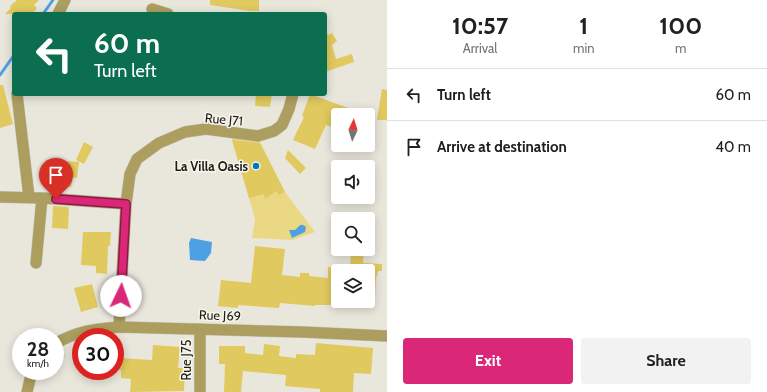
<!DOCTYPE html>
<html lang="en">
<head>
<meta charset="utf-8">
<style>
  body { margin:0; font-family:Cabin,sans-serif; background:#f2f2f2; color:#202124; height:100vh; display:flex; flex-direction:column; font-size:15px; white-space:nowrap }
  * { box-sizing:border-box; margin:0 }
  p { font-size:13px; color:#757577 }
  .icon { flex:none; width:22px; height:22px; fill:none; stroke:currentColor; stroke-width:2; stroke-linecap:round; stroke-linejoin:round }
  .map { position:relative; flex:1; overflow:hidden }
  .details { display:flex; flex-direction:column; background:#fff; width:380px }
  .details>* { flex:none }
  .guide { position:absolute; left:12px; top:12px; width:315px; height:84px; border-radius:4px; box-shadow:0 2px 10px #0003; background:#0b6e4f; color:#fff; overflow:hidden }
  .needle { width:26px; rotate:4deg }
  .buttons { position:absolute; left:331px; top:108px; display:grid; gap:8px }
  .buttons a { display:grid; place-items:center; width:44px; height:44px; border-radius:4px; background:#fff; box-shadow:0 2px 10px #0003; font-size:20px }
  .speed { position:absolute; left:12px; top:328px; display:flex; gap:8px; font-size:20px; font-weight:700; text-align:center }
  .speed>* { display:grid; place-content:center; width:52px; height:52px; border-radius:50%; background:#fff; box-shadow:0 2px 10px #0003; line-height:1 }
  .speed small { font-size:10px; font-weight:400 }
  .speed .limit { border:6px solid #d22; background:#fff; color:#111 }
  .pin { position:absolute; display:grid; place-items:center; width:34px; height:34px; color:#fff; margin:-41px -17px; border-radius:50% 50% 50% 0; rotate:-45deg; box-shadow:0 0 4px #0007 }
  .pin .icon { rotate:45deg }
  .me { position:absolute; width:44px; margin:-22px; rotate:3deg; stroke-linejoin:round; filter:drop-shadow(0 0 3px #0008) }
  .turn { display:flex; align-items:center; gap:14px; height:84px; padding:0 16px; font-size:18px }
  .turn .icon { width:52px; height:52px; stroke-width:2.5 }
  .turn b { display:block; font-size:28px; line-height:34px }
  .eta { display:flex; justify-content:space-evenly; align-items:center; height:68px; text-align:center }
  .eta b { font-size:24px; font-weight:700; line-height:28px }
  .button { display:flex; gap:8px; margin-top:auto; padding:8px 16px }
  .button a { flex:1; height:46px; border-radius:4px; background:#db2777; color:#fff; font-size:16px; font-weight:700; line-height:46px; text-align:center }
  .button a+a { background:#f2f2f2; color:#202124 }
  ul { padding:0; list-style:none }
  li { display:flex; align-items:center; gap:12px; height:52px; padding:0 16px; border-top:1px solid #e0e0e0 }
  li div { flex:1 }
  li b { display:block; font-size:15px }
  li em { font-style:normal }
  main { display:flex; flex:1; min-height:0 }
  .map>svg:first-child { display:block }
  .green { fill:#ebd884 }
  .water { fill:#4ea0e4 }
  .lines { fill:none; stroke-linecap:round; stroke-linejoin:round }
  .stream { stroke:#4ea0e4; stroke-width:3 }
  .building { fill:#e0c95f }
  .street-casing { stroke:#c4c3b9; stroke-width:12 }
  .street { stroke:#ac9e5f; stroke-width:11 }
  .route-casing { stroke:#8e194d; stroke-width:10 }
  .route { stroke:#db2777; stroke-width:7 }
  .poi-dot { fill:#0179c2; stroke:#f7f4e9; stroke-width:1.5 }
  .labels { text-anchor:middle; stroke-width:3; stroke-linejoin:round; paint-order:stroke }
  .street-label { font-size:13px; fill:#1e1d19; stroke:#f7f4e9 }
  .poi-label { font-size:13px; font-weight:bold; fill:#1e1d19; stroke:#f7f4e9; text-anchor:end }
</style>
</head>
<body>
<main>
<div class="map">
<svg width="387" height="392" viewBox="0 0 387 392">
  <rect width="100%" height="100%" fill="#e9e7dc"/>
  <path class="green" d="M231,136l28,4 26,52 30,40 -23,8 -40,-2 3,-19z"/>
  <path class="water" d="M300,225h3l3,2 -1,5 -13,6 -3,-8h6z
    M191,238l21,4 -1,11 -6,8 -15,-1 -1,-17z"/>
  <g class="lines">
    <path class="stream" d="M43,14l10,-14
      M0,75l14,-20"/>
  </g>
  <path class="building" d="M17,0h22l-5,5 3,3 -5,6h-27l6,-6 -1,-2z
    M210,0h49v11h-9l-40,-6z
    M325,30h1l2,5 4,-2 5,8 -5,4 4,14 16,-5 2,8 -29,10z
    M0,85h3l10,39 -13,4z
    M382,89l5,1v30h-10z
    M256,94h16l-2,13 -15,-1z
    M310,94l54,20 -1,1h-25v14l-12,-4 -11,24 -22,-9 11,-23 -2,-1z
    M232,140l28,3 25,49 -6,3 -3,-4 -11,8 -1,-5 -15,4z
    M84,142l9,5 -9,17 -8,-4z
    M288,150l18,18 -6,6 -15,-16z
    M46,160l33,2 -2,16 -5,-1 -1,10 -27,-2z
    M53,206l16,1 -1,22 -16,-1z
    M83,232h28l-1,14h-2l-1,28 -11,-1v-7l-15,-1z
    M255,246l30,3 -3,26 18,2v-4h9v3l19,2v-11h10v38h-23v1l-35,-3 -1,5 -41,-3v3l-20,-2 3,-26 30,3z
    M351,249h13l-1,14 19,1v7h-4l-1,5h-1l-1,21 -7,-1v-25h-18z
    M92,284l6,23 -17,5 -7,-24z
    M316,343l57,5 -2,26 -17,-1 -1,19h-33v-3l-35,-3 1,-11 -43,-4 -2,21h-17l1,-28h-6v-18h26v7l18,2 1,-11 16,2 -1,10 17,2v-4l19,1z
    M153,345l27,2 -2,21h7l-1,23 -54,1 1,-13 -10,-1v-8h-2v-12l33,2z
    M59,351l6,5 -10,15v-14z"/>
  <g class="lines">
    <defs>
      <path id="street" d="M152,9l16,5
        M58,14l7,-14
        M17,94l12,103
        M0,197l42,1 84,6
        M36,263l6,-65
        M119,327l7,-123 4,-30 7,-15 22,-16 26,-11 21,-3 52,7 16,-5 8,-6 7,-16 4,-15
        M55,344c21,-13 40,-15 64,-17l184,5 84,4
        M27,392l4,-17 3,-4
        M200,392v-63"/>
    </defs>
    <use href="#street" class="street-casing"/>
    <use href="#street" class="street"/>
  </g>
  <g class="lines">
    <defs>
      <path id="route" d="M56,199l70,5 -5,92"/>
    </defs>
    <use href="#route" class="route-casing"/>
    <use href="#route" class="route"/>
  </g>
  <circle class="poi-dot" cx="256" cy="166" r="4"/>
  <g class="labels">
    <g class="street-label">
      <text transform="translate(224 119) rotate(5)" y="5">Rue J71</text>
      <text transform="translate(220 315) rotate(2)" y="5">Rue J69</text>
      <text transform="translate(186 360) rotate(-90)" y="5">Rue J75</text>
    </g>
    <g class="poi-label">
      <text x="248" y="171">La Villa Oasis</text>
    </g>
  </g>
</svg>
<div class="buttons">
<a><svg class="needle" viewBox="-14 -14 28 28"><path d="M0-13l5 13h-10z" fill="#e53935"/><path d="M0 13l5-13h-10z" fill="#757577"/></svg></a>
<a><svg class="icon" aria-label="sound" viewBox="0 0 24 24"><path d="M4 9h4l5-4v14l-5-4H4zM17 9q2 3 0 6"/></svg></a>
<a><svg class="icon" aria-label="search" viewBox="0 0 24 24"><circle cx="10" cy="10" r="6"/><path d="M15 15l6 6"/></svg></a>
<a><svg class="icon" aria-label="layers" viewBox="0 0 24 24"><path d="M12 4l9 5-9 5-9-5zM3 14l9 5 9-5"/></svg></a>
</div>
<div class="speed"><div>28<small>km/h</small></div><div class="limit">30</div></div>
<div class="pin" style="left:56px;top:199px;background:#d93025"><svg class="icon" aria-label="arrive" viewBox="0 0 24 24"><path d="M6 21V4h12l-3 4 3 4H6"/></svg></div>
<svg class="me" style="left:121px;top:296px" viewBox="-20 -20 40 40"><circle r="19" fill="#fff"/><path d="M0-13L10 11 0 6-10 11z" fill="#db2777"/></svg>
<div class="guide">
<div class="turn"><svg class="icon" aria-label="left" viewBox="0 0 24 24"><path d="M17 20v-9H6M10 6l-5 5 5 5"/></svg><div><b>60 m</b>Turn left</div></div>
</div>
</div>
<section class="details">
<div class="eta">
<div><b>10:57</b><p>Arrival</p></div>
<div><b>1</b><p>min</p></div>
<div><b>100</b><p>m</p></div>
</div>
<ul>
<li><svg class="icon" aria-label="left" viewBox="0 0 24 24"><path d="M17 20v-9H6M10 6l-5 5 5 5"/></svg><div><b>Turn left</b></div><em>60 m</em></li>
<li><svg class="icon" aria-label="arrive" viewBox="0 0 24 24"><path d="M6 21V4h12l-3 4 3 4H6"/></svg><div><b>Arrive at destination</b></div><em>40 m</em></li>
</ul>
<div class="button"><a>Exit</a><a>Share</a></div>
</section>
</main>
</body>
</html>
